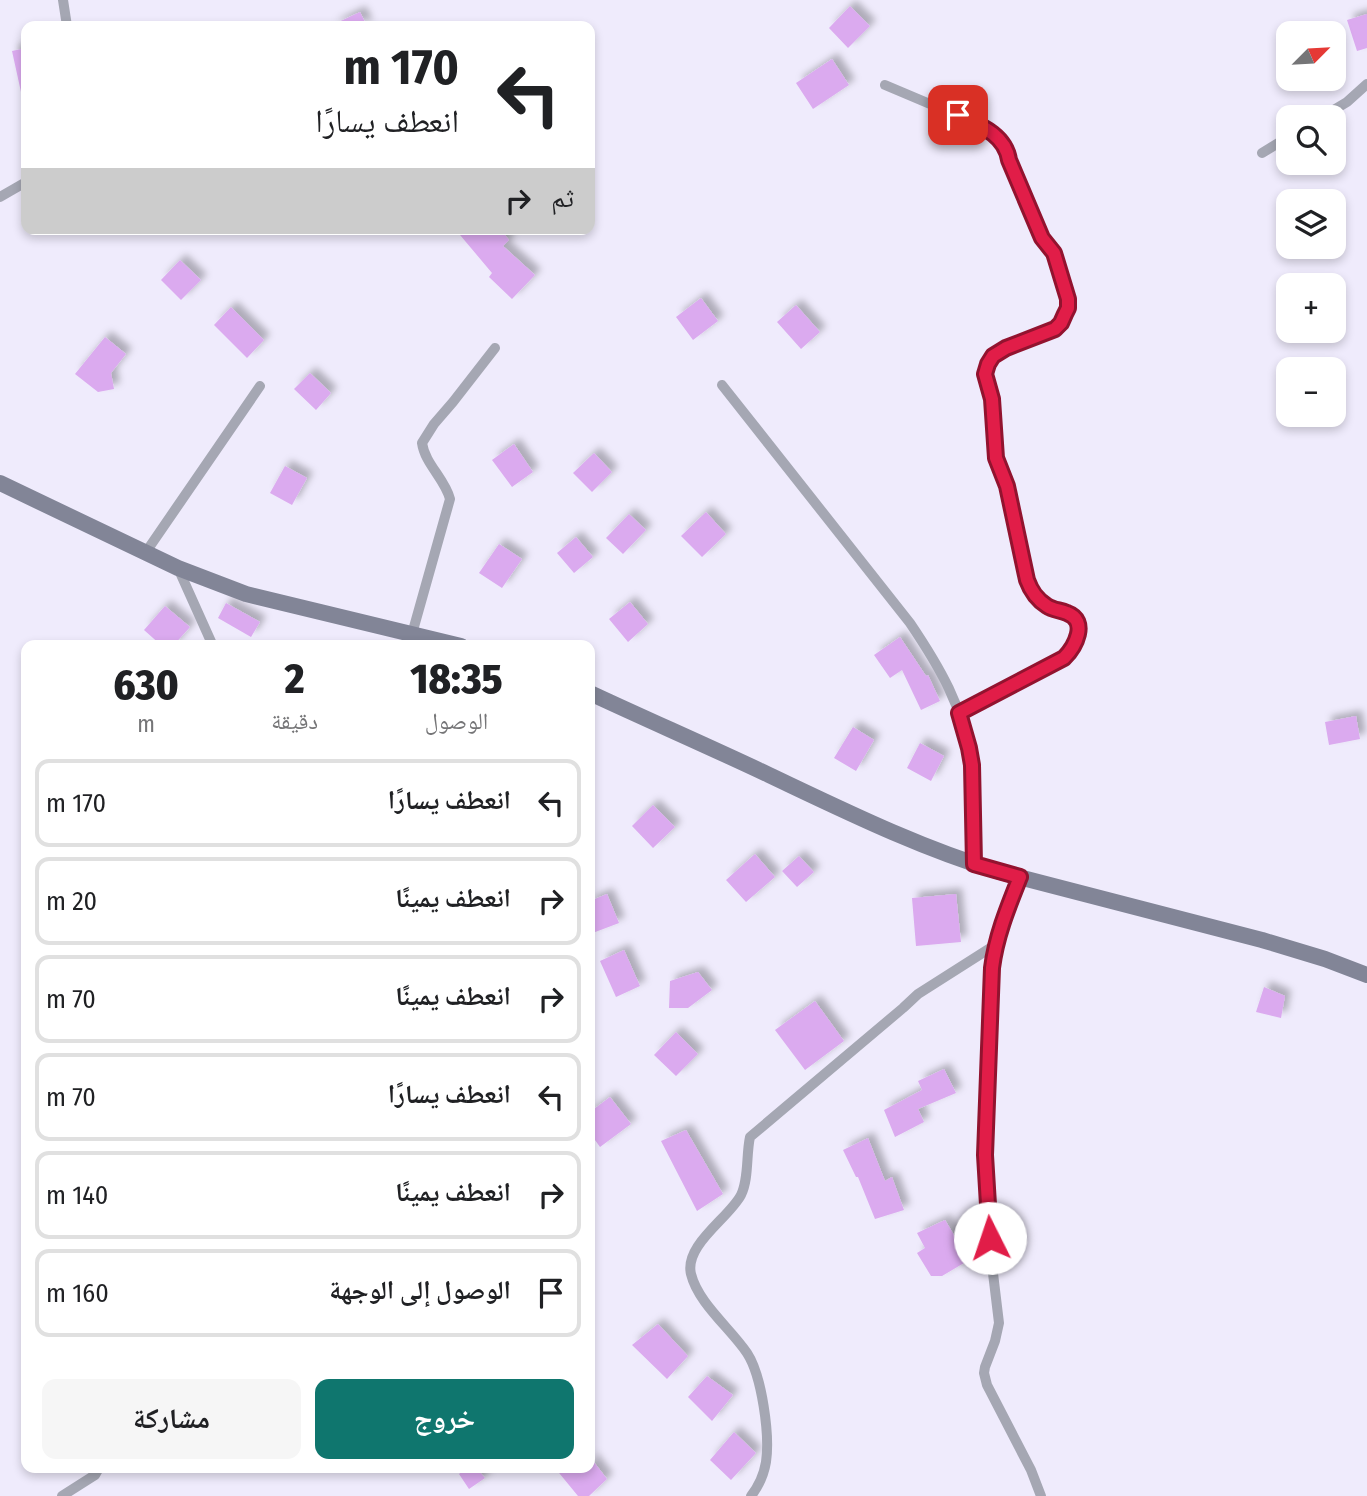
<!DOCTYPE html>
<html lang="ar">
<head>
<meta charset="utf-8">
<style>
  body { margin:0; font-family:"Fira Sans Condensed","Noto Naskh Arabic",sans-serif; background:#f6f6f6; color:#202124; direction:rtl; height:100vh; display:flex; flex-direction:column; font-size:26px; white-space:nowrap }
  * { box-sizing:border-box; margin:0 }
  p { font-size:23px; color:#757577 }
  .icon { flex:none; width:38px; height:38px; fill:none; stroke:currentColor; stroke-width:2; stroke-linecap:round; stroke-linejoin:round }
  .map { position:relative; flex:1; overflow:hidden; direction:ltr }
  .drawer { position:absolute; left:21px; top:640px; width:574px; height:833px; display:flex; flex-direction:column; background:#fff; border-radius:14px; box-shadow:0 4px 10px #0003; direction:rtl }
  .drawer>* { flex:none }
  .top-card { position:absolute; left:21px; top:21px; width:574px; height:214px; border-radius:14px; box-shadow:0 4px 10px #0003; direction:rtl; background:#fff; color:#202124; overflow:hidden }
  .needle { width:46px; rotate:66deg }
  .buttons { position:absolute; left:1276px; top:21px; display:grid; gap:14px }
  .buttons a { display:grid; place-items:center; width:70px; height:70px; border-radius:14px; background:#fff; box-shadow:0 4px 10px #0003; font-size:35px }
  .pin { position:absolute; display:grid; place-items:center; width:60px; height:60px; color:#fff; margin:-30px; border-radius:14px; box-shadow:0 4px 10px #0006 }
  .me { position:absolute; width:77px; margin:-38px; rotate:356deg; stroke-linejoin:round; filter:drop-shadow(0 0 5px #0008) }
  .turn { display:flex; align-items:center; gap:24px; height:147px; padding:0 21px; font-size:32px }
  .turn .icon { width:91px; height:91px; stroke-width:2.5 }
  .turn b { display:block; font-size:49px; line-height:60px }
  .then { display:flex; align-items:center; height:66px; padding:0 21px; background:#0003; gap:14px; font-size:26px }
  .eta { display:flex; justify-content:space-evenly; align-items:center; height:119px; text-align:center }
  .eta b { font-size:42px; font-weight:800; line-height:49px }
  .button { display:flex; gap:14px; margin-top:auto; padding:14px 21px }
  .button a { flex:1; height:80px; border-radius:14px; background:#0f766e; color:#fff; font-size:28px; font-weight:800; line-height:80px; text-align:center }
  .button a+a { background:#f6f6f6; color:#202124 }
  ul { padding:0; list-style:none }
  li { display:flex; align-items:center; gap:21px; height:88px; margin:0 14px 10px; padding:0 7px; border:4px solid #e0e0e0; border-radius:14px }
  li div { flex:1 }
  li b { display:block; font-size:26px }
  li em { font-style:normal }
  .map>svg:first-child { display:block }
  .building { fill:#dbaaef; filter:url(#shadow) }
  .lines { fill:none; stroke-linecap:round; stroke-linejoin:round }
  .street { stroke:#a5a7b3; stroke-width:10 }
  .secondary { stroke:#828597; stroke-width:16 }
  .route-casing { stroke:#92132f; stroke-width:18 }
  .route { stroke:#e11d48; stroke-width:12 }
</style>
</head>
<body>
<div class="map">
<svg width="1367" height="1496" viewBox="0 0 1367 1496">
  <defs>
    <filter id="shadow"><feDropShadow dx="6" dy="-6" stdDeviation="3.5" flood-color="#0004"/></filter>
  </defs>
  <rect width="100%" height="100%" fill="#efebfc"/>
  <path class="building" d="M850,6l20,20 -22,22 -19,-20z
    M360,12l7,14h-37z
    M1367,14v34l-10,3 -10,-31z
    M26,48v44h-5l-9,-41z
    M832,59l17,26 -36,24 -17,-26z
    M455,229h45l9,11 -6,6 32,29 -23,24 -23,-22 3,-4z
    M180,260l21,20 -20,20 -20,-20z
    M701,298l17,23 -25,19 -17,-23z
    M796,305l24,27 -19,17 -24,-27z
    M231,307l33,33 -17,18 -33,-33z
    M105,337l21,17 -15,19 3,16 -16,3 -23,-18z
    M310,373l21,20 -15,17 -22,-21z
    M514,444l19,28 -21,15 -20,-27z
    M594,453l18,19 -20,20 -19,-19z
    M285,466l22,12 -15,27 -22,-12z
    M706,512l20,22 -24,23 -21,-21z
    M629,514l17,16 -23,24 -17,-16z
    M576,537l17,20 -19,16 -17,-20z
    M499,544l23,15 -20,29 -23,-15z
    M630,602l18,22 -20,18 -19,-23z
    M226,603l34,19 -9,15 -33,-19z
    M165,606l25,21 -17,19h-11l-18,-16z
    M900,637l26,39 2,-1 12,26 -19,9 -19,-40 -12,8 -16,-23z
    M1356,716l4,23 -31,6 -4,-23z
    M853,727l21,13 -18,31 -22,-13z
    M920,743l24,13 -13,25 -24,-13z
    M653,805l22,22 -22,21 -21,-22z
    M755,854l20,23 -29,25 -20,-22z
    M799,856l15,16 -17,15 -15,-16z
    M607,894l12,29 -29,11v-33z
    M956,894l5,48 -45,4 -4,-48z
    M624,950l16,36 -24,11 -16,-36z
    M698,972l14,18 -24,18h-19l1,-27z
    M1264,987l21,9 -4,22 -25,-6z
    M815,1001l29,40 -39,29 -30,-40z
    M676,1032l22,22 -22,22 -22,-21z
    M944,1069l12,24 -38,16 6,13 -29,15 -11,-27 38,-20 -4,-9z
    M610,1097l21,27 -31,23 -10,-14v-21z
    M686,1130l37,64 -26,17 -36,-70z
    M868,1138l17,43 7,-4 12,33 -29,9 -17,-42h-2l-13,-27z
    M945,1220l24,40 -27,16h-11l-14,-23 8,-5 -8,-15z
    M658,1324l30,32 -21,23 -35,-34z
    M707,1376l26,19 -21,26 -24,-24z
    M734,1432l22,21 -25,27 -21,-20z
    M590,1457l17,22 -18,17h-11l-23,-28h35z
    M467,1468h9l9,10 -16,11 -10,-15z"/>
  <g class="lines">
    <path class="street" d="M63,0l4,26
      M885,85l97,41 18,15 8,12 1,7 33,78 12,15 13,46 1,9 -3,6 -4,9 -6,6 -49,19 -13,8 -5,8 -3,10 7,25 4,59 11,28 20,94c4,11 9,19 20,26 6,4 13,4 20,7 22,8 8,34 -3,45l-105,55
      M1322,117l25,-15 20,-18
      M1262,153l26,-16
      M0,197l26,-15
      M722,385l188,238c29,43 54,85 61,138 2,12 1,25 1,38 1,22 1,44 2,65
      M146,552l114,-166
      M178,568l35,78
      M412,634l38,-135c-5,-20 -25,-35 -28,-56l12,-19 19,-22 42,-54
      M1020,877c-12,30 -23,59 -28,91l-7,187 7,110 7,58 -4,18 -10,26 -1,6 3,12 44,85 10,26
      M62,1496l33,-21 4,-7
      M751,1496c7,-9 13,-22 15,-34 4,-27 -4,-86 -19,-109 -16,-24 -49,-50 -56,-79 -7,-29 38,-56 50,-79 8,-16 5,-40 9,-58l153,-129 15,-14 77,-49"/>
    <path class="secondary" d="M0,483l178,85 68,26 215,52
      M590,693c60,28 120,54 179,82 76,36 151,73 231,97l262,68 63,19 42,16"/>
  </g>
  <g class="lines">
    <defs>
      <path id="route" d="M958,115c21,10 47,19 51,45l33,78 12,15 14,46v9l-3,6 -4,9 -6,6 -49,19 -13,8 -5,8 -3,10 7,25 4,59 11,28 20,94c4,11 9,19 20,26 6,4 13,4 20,7 22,8 8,34 -3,45l-105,55 10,35 3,17 2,99 46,13c-12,30 -24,59 -28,91l-7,187 5,83"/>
    </defs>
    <use href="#route" class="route-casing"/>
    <use href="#route" class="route"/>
  </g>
</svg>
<div class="buttons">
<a><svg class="needle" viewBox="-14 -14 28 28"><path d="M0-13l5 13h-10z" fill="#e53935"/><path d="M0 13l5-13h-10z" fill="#757577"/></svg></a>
<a><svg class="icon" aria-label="search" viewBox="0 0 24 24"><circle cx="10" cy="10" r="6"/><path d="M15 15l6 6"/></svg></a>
<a><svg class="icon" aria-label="layers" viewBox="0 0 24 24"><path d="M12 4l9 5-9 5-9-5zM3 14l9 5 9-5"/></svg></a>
<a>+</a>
<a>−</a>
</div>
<div class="pin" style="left:958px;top:115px;background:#d93025"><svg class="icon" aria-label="arrive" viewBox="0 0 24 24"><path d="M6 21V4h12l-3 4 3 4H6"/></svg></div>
<svg class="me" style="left:990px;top:1238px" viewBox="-20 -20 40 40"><circle r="19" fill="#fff"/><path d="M0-13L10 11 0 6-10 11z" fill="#e11d48"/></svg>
<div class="top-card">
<div class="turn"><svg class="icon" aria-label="left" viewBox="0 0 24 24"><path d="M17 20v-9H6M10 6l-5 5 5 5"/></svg><div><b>170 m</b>انعطف يسارًا</div></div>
<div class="then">ثم<svg class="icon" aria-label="right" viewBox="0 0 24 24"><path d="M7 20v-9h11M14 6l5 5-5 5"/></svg></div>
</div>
<section class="drawer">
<div class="eta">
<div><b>18:35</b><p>الوصول</p></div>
<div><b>2</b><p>دقيقة</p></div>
<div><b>630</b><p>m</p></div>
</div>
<ul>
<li><svg class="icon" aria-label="left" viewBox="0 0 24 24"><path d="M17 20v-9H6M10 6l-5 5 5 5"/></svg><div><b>انعطف يسارًا</b></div><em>170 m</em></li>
<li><svg class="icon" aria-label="right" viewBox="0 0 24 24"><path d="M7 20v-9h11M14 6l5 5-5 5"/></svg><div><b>انعطف يمينًا</b></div><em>20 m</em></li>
<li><svg class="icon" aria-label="right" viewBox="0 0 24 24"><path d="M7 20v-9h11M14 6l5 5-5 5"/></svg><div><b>انعطف يمينًا</b></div><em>70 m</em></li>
<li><svg class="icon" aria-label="left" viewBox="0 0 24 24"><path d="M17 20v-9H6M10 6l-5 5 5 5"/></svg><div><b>انعطف يسارًا</b></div><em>70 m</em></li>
<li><svg class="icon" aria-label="right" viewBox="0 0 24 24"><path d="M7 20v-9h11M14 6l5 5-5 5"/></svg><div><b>انعطف يمينًا</b></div><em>140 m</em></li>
<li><svg class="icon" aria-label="arrive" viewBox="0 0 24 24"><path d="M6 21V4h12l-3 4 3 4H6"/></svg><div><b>الوصول إلى الوجهة</b></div><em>160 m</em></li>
</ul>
<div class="button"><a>خروج</a><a>مشاركة</a></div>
</section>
</div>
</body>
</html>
